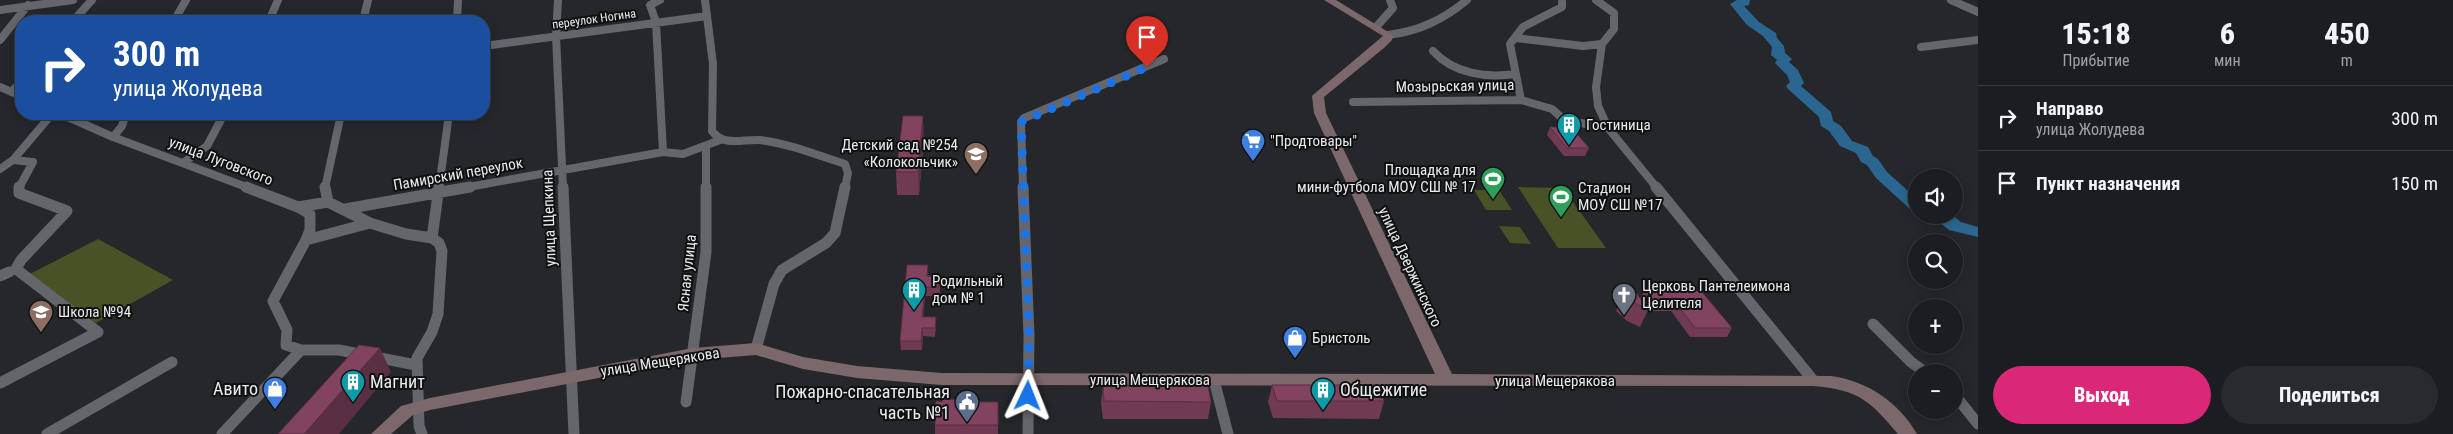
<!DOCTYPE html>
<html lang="ru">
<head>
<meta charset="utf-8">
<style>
  body { margin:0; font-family:"Roboto Condensed",sans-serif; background:#292a2d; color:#f1f3f6; height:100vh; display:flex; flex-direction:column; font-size:19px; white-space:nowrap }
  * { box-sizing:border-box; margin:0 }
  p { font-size:16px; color:#a0a2a5 }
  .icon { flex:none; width:28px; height:28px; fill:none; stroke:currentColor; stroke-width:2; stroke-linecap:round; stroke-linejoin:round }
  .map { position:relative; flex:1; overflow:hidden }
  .drawer { display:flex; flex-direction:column; background:#1c1d20; width:475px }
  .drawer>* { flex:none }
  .guide { position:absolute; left:15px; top:15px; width:475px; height:105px; border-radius:20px; box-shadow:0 2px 12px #0003,0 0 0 1px #3a3b3e; background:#1a4fa0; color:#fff; overflow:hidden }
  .buttons { position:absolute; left:1908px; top:169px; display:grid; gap:10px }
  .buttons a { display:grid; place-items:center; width:55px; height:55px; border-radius:50%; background:#1c1d20; box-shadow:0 2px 12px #0003,0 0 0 1px #3a3b3e; font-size:25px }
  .pin { position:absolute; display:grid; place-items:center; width:42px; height:42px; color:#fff; margin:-51px -21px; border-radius:50% 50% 50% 0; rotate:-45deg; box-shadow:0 0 5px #0007 }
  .pin .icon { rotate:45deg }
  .me { position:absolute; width:55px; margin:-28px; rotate:2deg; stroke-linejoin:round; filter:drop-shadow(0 0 4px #0008) }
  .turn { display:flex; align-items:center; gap:18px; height:105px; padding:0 15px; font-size:22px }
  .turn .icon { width:65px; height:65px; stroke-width:2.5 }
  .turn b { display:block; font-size:35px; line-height:42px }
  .eta { display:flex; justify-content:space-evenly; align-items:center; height:85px; text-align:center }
  .eta b { font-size:30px; font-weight:800; line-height:35px }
  .primary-button { display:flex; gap:10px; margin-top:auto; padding:10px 15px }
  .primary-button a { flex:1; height:58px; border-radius:30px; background:#db2777; color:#fff; font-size:20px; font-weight:800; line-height:58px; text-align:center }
  .primary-button a+a { background:#292a2d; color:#f1f3f6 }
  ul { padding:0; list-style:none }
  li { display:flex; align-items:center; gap:15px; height:65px; padding:0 15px; border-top:1px solid #3a3b3e }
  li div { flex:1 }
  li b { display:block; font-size:19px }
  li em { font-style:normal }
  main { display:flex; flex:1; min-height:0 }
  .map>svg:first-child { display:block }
  .green { fill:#475326 }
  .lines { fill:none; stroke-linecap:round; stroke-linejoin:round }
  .river { fill:#2b6691; fill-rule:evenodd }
  .street-far1 { stroke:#65666b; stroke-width:8 }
  .street { stroke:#65666b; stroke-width:11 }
  .secondary { fill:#7c676b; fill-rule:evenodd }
  .wall { fill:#6f3a52 }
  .shaded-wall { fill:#5a2f42 }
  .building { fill:#81435f; stroke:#5a2f42 }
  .route { stroke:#1a73e8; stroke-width:9; stroke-dasharray:0 16.2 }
  .labels { text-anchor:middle; stroke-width:4; stroke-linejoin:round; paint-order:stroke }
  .far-street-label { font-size:12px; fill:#eaebee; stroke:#0f1012 }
  .street-label { font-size:15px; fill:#eaebee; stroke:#0f1012 }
  .poi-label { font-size:15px; fill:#eaebee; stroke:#0f1012; text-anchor:start }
  .near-poi-label { font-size:18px; fill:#eaebee; stroke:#0f1012; text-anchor:start }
</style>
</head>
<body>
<main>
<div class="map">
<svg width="1978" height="434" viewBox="0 0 1978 434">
  <rect width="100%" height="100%" fill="#25272b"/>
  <path class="green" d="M1518,187l45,1 43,60h-48z
    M1474,190h25l13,20h-26z
    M1499,226l21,1 11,17 -21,-1z
    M98,239l75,41 -77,43 -74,-45z"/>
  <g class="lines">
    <path class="river" d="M1737,0h13l-1,5 -5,1 15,16 17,11 1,5 7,8 1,7 7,6 -3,3 9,8 6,13 -3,3 30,26 2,9 8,5 11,15 16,6 5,9 5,3 9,13 29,26v13l-6,-2 -34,-31 -9,-13 -6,-3 -5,-9 -16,-7 -11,-15 -8,-5 -2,-9 -31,-28 -2,-3 4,-4 -3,-7 -12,-12 2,-3 -6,-5 1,-8 -9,-11 -16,-11 -17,-21z
      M1931,215h21l9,7 17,5v10l-29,-7z"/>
    <path class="street-far1" d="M558,0l-2,36 7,152
      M660,0l-10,5 6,17 7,130
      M705,0l8,64 -1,67c12,16 30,8 47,9 29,3 58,15 86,24l3,9 -3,15
      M1596,0l18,13v16l-12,15 -6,43 2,19 10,22 49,60
      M1951,0l27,12
      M0,10l73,-10
      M73,21l19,-21
      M174,21l12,-21
      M269,21l9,-21
      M363,21l5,-21
      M457,21l1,-21
      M1377,26l16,-18 -3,-8
      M1388,35c31,-4 55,-15 79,-35
      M1516,38l67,8 19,-2
      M0,40l28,-35
      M484,46l223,-30
      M1921,47l57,-7
      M1433,51c21,23 53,27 82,23
      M0,87l21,9
      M11,92l10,-10
      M1521,100l31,9 12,11 44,8
      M1353,102l168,-2 -11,-56 13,-17 39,-20v-5
      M61,114l52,23 136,51
      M113,137l9,-11 4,-12
      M706,147v41
      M13,160l20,2 -14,26
      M183,163l24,-17 17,-32
      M0,169l13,-9 39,-46
      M325,188l16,-74
      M439,188l10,-74
      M463,188l200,-36 20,2 37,-14
      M1023,188l-2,-66 3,-4 140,-59"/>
    <path class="street" d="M246,187l52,20 30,-5 42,21 36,11 26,4
      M325,187l3,15
      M563,187l11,247
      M1023,187l6,148 -1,99
      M1656,187l157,193
      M298,207l12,7v16l-4,10
      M345,209l125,-22
      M0,276l9,-4
      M1873,324l38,38 14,10
      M756,349l18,-65 8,-14 44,-27 9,-10 10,-46
      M301,350h38l77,15
      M1214,380l14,54
      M0,383l98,-51 -82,-63 5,-9 46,-49 -48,-18v-6
      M1954,394l24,30
      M686,402l20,-150v-65
      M47,434l125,-72
      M222,434l79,-84 -15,-5 1,-15 -14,-29 33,-61 64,-17
      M422,434l-3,-8 -2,-68 15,-26 6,-18 4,-63 -3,-8 -7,-5 7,-51"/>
    <path class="secondary" d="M1324,0h12l57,35 -1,5 -8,8 -60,49 2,16 126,261 379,2c36,5 68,26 86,58h-19c-29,-34 -39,-44 -85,-48l-871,-1 -85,-7 -54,-9 -47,-14 -63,5 -263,50 -17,5 -22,19h-20l30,-28 29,-8 263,-50 63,-5 47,14 54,9 85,7 493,1 -121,-261 -2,-17 2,-2 69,-58z"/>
  </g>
  <path class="wall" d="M1550,127l39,21 -4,8h-21l-17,-21z
    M924,138l-5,57h-22l-1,-23z
    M928,276l12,9v11h-15l-2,21 13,9 -1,11 -12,-1 -1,14h-21l-1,-9z
    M1625,291l15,8 4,-8h57l31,37 -5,9h-37l-19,-26h-23v-1l-8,17 -13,-6 -11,-10 1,-2v-1z
    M1272,385l112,16 -5,18 -106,-1 -5,-16z
    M1103,386l108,16 -3,17h-105l-2,-16z
    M976,402h22v32h-63v-9z"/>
  <path class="shaded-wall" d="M923,116l1,22 -5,57 -1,-23z
    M925,287v9l-2,30 -1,-9z
    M922,328l1,8 -1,14 -1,-9z
    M380,348l11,24 -52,62h-35z"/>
  <path class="building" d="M903,116h20l-5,56h-22z
    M1550,127h21l18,21h-22z
    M907,265h21l-1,11h13l-1,11h-14l-3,30h14l-1,11h-13l-1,13h-21z
    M1625,291h10l13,19 -13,-7 -11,-9h3z
    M1644,291h57l31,37h-37l-20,-26 -22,1z
    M359,345l21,3 -76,86h-26z
    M1272,385h106l6,16h-107z
    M1103,386h105l3,16 -107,-1z
    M942,399l34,1v2h22v23h-63l1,-24 6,1z"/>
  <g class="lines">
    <path class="route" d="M1028,396l1,-61 -8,-213 126,-55"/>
  </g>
  <defs>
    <symbol id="building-pin" viewBox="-11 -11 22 30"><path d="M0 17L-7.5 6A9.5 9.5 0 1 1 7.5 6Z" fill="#0f9aa8" stroke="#0f1012"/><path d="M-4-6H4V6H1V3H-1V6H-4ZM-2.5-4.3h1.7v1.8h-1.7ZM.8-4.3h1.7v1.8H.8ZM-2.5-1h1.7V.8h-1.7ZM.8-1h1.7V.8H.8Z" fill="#fff"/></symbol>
    <symbol id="supermarket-pin" viewBox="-11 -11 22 30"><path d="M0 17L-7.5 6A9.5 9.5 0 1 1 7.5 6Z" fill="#3f7fe0" stroke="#0f1012"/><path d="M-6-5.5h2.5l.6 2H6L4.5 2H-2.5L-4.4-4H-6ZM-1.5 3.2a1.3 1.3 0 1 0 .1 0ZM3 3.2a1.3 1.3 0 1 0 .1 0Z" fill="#fff"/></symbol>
    <symbol id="school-pin" viewBox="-11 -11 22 30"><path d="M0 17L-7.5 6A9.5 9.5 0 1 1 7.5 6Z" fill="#8d6e63" stroke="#0f1012"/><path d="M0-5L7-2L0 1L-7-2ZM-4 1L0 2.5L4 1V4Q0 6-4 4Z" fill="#fff"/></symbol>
    <symbol id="stadium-pin" viewBox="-11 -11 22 30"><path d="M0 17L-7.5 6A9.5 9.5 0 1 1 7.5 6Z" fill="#2e9e5b" stroke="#0f1012"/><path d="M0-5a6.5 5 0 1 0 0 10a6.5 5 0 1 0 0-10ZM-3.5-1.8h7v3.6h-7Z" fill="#fff"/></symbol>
    <symbol id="church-pin" viewBox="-11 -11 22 30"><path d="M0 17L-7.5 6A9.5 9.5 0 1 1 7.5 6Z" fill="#6b7280" stroke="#0f1012"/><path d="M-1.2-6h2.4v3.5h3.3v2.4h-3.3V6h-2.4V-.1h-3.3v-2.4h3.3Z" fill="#fff"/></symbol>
    <symbol id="shop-pin" viewBox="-11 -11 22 30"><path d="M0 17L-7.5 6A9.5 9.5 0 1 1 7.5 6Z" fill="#3f7fe0" stroke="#0f1012"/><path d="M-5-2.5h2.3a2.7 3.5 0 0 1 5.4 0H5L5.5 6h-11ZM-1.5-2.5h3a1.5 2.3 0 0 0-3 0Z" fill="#fff"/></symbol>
    <symbol id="civic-pin" viewBox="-11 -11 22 30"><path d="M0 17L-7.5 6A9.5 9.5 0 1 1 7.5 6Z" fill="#5c6f8a" stroke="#0f1012"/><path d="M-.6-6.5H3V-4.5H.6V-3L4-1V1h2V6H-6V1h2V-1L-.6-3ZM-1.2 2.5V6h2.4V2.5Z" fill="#fff"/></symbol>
  </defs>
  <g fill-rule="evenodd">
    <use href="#building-pin" x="1555" y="111" width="28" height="38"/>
    <use href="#supermarket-pin" x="1239" y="127" width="28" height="38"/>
    <use href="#school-pin" x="962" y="140" width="28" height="38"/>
    <use href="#stadium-pin" x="1479" y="165" width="28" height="38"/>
    <use href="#stadium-pin" x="1547" y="183" width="28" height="38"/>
    <use href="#building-pin" x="900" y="276" width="28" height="38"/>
    <use href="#church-pin" x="1610" y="281" width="28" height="38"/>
    <use href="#school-pin" x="27" y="298" width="28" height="38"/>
    <use href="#shop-pin" x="1281" y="324" width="28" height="38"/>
    <use href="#building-pin" x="339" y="368" width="28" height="38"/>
    <use href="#shop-pin" x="261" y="375" width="28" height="38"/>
    <use href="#building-pin" x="1309" y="376" width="28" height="38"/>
    <use href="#civic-pin" x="953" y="388" width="28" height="38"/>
  </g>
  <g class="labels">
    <g class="far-street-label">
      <text transform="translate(594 19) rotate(-8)" y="4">переулок Ногина</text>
    </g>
    <g class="street-label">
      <text transform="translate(1455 86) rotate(-1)" y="5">Мозырьская улица</text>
      <text transform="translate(221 161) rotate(21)" y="5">улица Луговского</text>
      <text transform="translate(458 174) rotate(-10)" y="5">Памирский переулок</text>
      <text transform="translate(549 218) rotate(-92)" y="5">улица Щепкина</text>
      <text transform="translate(1410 267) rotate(65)" y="5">улица Дзержинского</text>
      <text transform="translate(687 273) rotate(-84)" y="5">Ясная улица</text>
      <text transform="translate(660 362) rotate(-9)" y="5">улица Мещерякова</text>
      <text x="1150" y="385">улица Мещерякова</text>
      <text x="1555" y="386">улица Мещерякова</text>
    </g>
    <g class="poi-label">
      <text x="1586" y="130">Гостиница</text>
      <text x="1270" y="146">"Продтовары"</text>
      <text x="958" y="150" text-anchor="end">Детский сад №254<tspan x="958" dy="17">«Колокольчик»</tspan></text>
      <text x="1476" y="175" text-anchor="end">Площадка для<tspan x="1476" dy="17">мини-футбола МОУ СШ № 17</tspan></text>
      <text x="1578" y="193">Стадион<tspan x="1578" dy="17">МОУ СШ №17</tspan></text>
      <text x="932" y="286">Родильный<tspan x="932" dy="17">дом № 1</tspan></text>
      <text x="1642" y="291">Церковь Пантелеимона<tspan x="1642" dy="17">Целителя</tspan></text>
      <text x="58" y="317">Школа №94</text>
      <text x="1312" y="343">Бристоль</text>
    </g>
    <g class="near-poi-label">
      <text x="370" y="388">Магнит</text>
      <text x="258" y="395" text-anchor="end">Авито</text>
      <text x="1340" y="396">Общежитие</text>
      <text x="950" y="398" text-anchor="end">Пожарно-спасательная<tspan x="950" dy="21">часть №1</tspan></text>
    </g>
  </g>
</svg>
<div class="buttons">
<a><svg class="icon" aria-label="sound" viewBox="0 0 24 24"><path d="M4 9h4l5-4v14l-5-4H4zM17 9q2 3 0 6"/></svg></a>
<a><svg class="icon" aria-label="search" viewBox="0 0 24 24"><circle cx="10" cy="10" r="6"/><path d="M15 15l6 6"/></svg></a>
<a>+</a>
<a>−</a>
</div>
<div class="pin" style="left:1147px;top:67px;background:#d93025"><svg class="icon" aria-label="arrive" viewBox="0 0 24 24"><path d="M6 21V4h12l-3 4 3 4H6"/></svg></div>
<svg class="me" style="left:1028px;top:396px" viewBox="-20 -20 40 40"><path d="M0-17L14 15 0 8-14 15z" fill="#1a73e8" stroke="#fff" stroke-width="4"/></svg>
<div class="guide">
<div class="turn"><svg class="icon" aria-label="right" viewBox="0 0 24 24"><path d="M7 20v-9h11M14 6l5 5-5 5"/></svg><div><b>300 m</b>улица Жолудева</div></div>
</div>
</div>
<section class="drawer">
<div class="eta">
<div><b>15:18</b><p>Прибытие</p></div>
<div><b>6</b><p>мин</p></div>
<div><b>450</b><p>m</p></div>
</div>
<ul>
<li><svg class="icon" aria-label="right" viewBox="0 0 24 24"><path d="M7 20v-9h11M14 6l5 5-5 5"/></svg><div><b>Направо</b><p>улица Жолудева</p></div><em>300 m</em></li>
<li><svg class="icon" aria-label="arrive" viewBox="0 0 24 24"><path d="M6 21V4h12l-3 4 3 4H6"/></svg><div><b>Пункт назначения</b></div><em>150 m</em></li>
</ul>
<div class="primary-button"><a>Выход</a><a>Поделиться</a></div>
</section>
</main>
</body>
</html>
